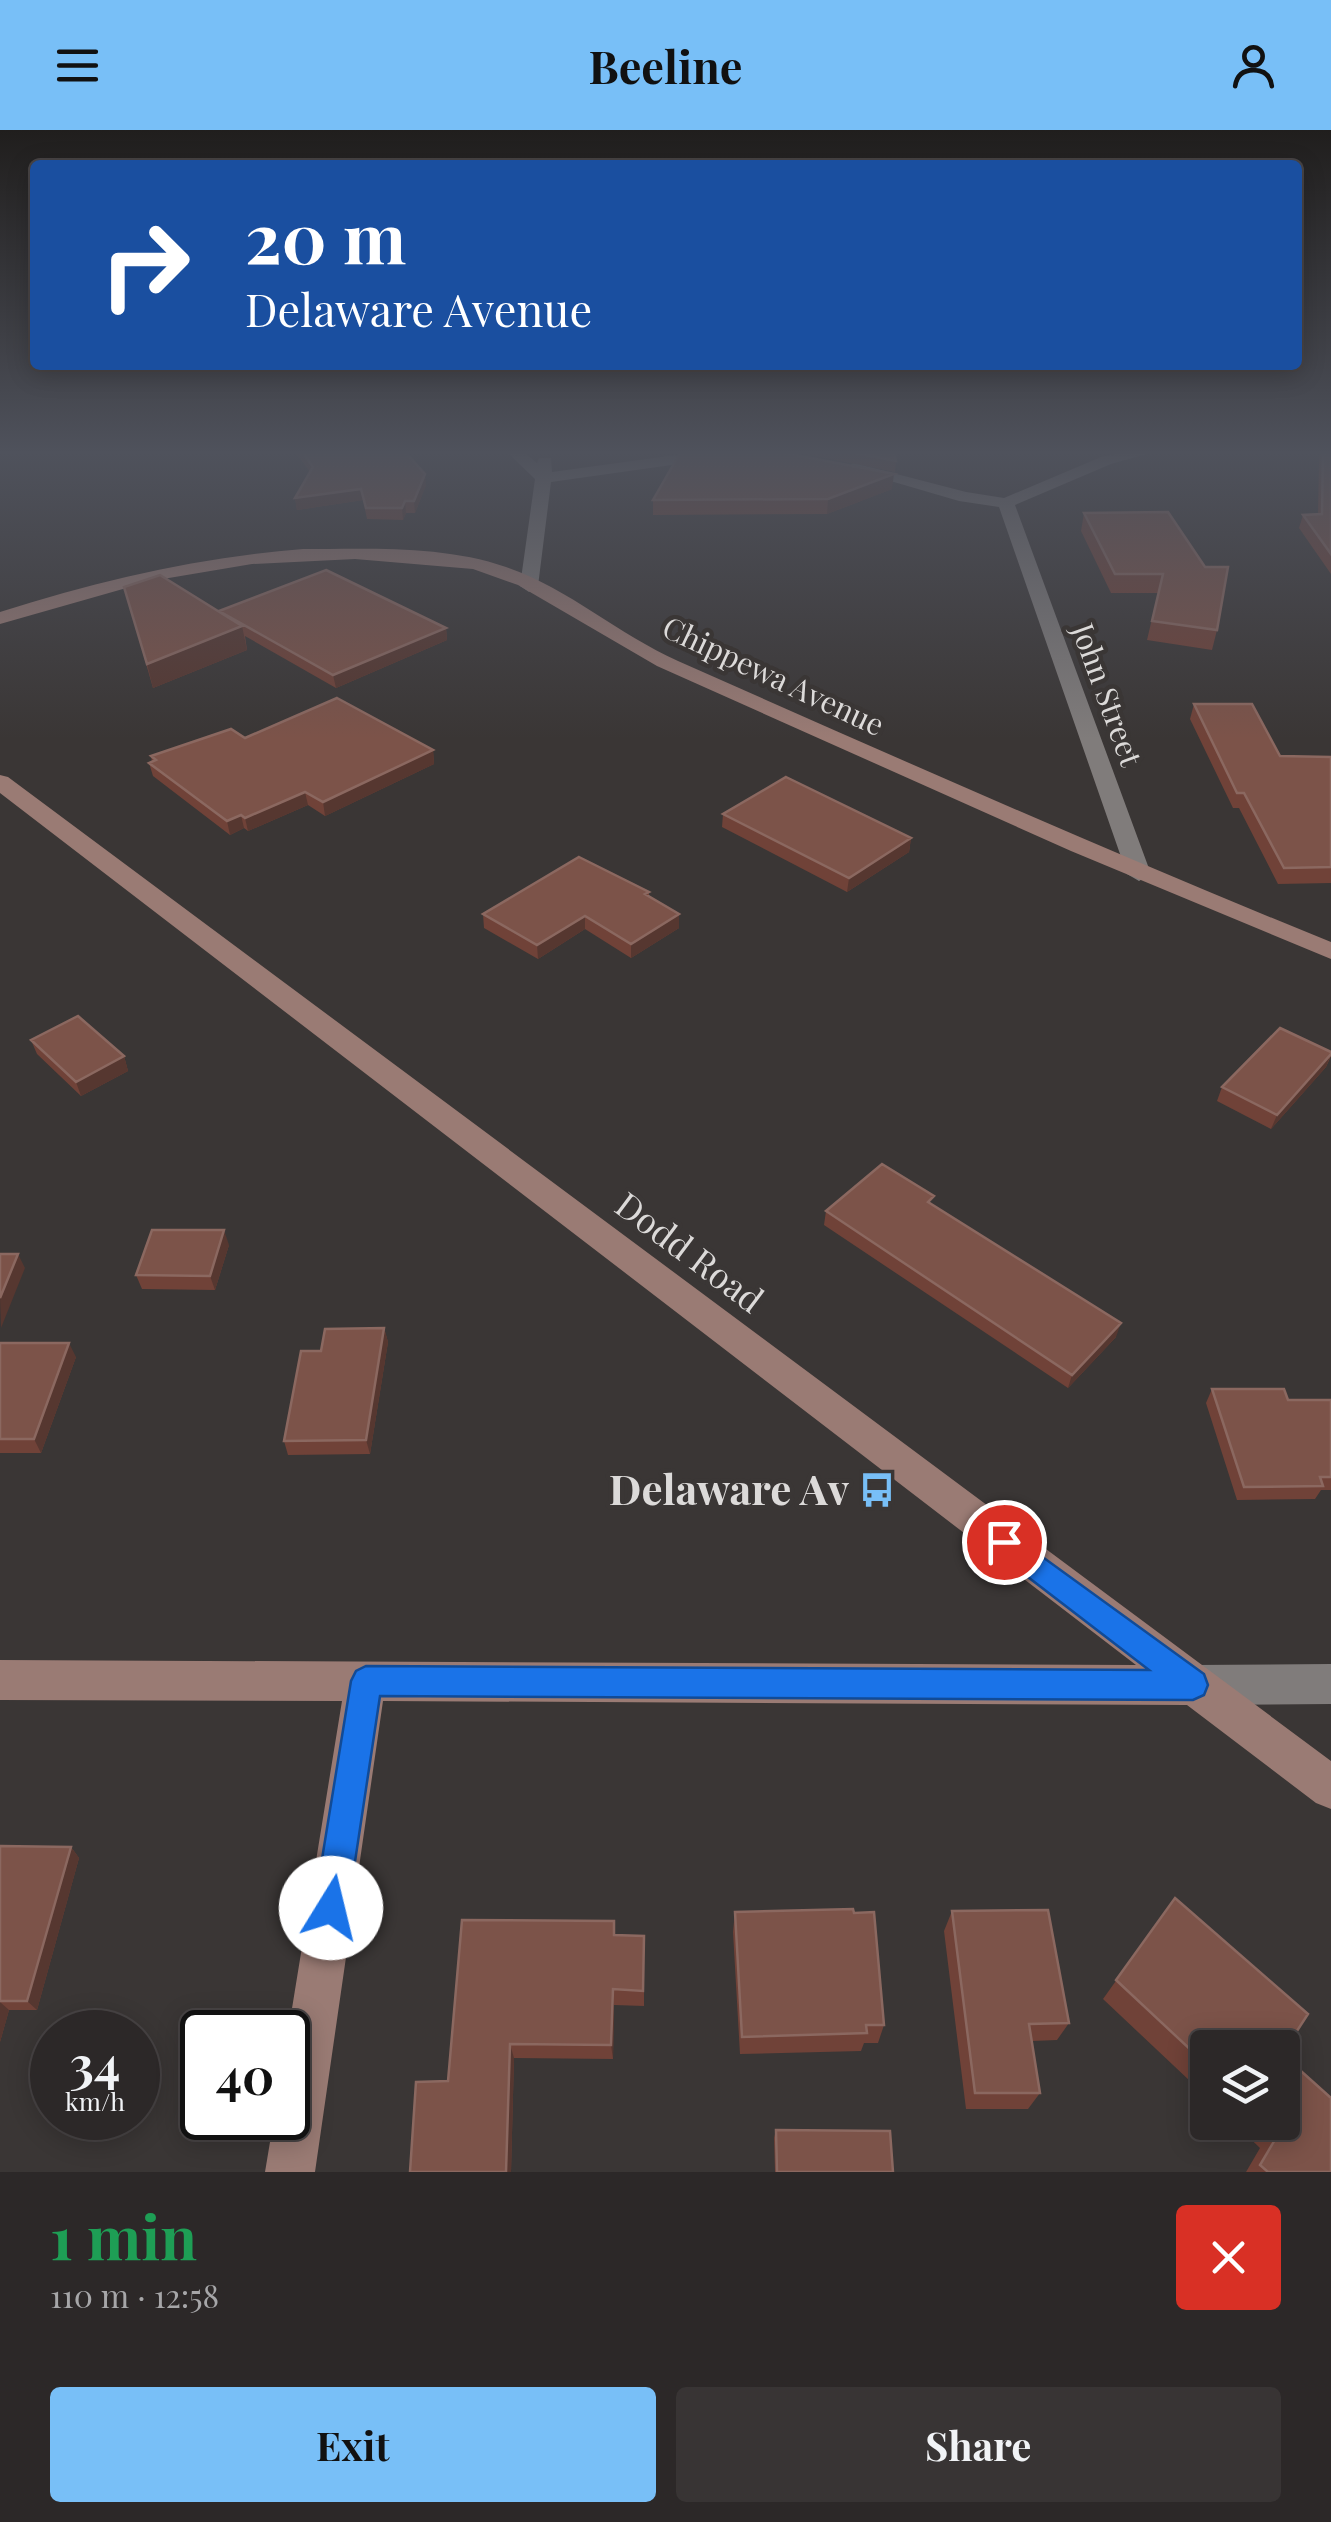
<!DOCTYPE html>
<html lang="en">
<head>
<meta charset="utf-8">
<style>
  body { margin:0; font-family:"Playfair Display",serif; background:#383434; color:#f1f3f6; height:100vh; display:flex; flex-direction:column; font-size:38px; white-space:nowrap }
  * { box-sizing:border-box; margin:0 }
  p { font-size:32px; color:#a6a6a8 }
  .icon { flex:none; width:55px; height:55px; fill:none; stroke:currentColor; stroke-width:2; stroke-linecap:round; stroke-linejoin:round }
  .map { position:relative; height:2042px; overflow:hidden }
  .side { display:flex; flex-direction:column; background:#2c2828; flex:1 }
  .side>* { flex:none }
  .guide { position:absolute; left:30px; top:30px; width:1272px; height:210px; border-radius:10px; box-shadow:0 5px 25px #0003,0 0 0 2px #484445; background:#1a4fa0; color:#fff; overflow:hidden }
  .tools { position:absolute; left:1190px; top:1900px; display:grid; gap:20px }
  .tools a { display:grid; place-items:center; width:110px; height:110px; border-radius:10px; background:#2c2828; box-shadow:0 5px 25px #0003,0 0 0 2px #484445; font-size:50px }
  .speed { position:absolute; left:30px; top:1880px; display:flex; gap:20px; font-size:50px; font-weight:700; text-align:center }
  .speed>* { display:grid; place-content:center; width:130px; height:130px; border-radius:50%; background:#2c2828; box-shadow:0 5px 25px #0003,0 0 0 2px #484445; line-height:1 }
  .speed small { font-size:25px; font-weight:400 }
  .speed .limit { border:5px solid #111; border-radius:15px; background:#fff; color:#111 }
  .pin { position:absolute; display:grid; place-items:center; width:85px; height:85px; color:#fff; margin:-42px; border:5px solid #fff; border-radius:50%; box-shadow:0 2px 10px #0007 }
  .me { position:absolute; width:110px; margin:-55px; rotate:9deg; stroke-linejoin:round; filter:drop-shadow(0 0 8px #0008) }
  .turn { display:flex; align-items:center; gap:35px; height:210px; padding:0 50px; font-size:45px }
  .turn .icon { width:130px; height:130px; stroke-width:2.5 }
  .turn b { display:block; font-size:70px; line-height:85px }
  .round { display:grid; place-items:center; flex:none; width:105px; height:105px; border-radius:10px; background:#383434 }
  .summary { display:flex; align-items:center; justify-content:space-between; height:170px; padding:0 50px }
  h1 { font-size:60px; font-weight:700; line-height:75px; color:#1e9e55 }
  .action { display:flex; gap:20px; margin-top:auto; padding:20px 50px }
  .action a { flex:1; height:115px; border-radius:10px; background:#78bff7; color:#111; font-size:40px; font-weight:700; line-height:115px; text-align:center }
  .action a+a { background:#383434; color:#f1f3f6 }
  header { display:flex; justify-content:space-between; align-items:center; height:130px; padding:0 50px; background:#78bff7; color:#111; font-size:45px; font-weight:700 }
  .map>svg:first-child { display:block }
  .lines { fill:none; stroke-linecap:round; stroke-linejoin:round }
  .street { fill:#807c7b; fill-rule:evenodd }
  .secondary { fill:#9a7b74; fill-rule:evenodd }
  .wall { fill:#704238 }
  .shaded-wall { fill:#563730 }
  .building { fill:#7c5349; stroke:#8b6860; stroke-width:2.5 }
  .route { fill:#1a73e8; stroke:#114b97; stroke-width:2.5 }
  .labels { text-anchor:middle; stroke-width:9; stroke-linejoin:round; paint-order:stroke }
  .far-street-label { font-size:30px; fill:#dcdad9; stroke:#3a3635 }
  .street-label { font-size:35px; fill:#dcdad9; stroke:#3a3635 }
  .near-poi-label { font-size:42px; font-weight:bold; fill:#dcdad9; stroke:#3a3635; text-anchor:end }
</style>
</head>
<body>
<header><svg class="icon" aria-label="menu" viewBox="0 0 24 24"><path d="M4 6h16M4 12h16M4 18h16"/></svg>Beeline<svg class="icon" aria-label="person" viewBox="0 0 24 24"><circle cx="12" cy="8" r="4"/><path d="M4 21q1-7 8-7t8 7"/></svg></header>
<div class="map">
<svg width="1331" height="2042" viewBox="0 0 1331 2042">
  <rect width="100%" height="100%" fill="#3a3635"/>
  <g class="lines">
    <path class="street" d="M508,323h17l12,10 2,-5h12l1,14 138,-19 32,1 -8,5 -163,23 -13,104 -9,6 -9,-6 15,-107z
      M1120,323h30l-39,11 -96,41 136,369 -12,7 -12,-7 -128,-367 -40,-6 -113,-33 8,-5 112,29 38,6 97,-41z
      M1331,1534v40l-138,1 -14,-6 -6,-14 6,-14 14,-6z"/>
    <path class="secondary" d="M303,419c66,0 140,-4 203,18 62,21 112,67 172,94 217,96 433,192 653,281v17l-260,-108 -414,-185 -139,-81 -45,-16 -118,-10 -103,5 -101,17 -151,43v-12c100,-32 199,-55 303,-63z
      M0,645l8,2 1323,984v48l-15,-6 -129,-98 -804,-4 -68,471h-50l9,-54h14v-85l54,-332 -342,-1v-40l1136,5 -1136,-872z"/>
  </g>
  <path class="wall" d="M296,323h110l20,32 -11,28h-9l-3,7 -36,-1 -4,-19 -66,10 -2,-12 15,-26z
    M800,323h94l2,8 -1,11z
    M1320,323h11v121l-32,-46 4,-13h15l1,-57z
    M892,359l-65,25 -174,1v-15z
    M1168,382l49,118 -5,20 -65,-10 11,-47h-47l-30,-62 3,-18z
    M124,457l96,25 226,16 1,12 -111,48 -91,-52 2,14 -94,38z
    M1194,574l86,52 51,1v126l-53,1 -39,-76h-6l-43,-89z
    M245,608l188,12 1,14 -109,52 -17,-11 -60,26 -4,-3 -14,7 -77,-59 -4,-13 3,-1 -1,-6z
    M723,684l188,24 -2,14 -62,40 -125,-65z
    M649,762v4l30,18v14l-48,30 -46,-29 -47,30 -54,-31 -1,-14z
    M31,910l93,16 4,15 -47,25 -44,-42z
    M1331,922v4l-5,11 -55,62 -54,-28 5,-14z
    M933,1075l183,132 -48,51 -244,-163 2,-14z
    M229,1115l-14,45 -73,-1 -6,-14z
    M384,1198l4,14 -18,112 -82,1 -4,-14 37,-90z
    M0,1213l76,14 -35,96h-41z
    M1212,1259l76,11h43v90h-10l-6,9 -78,1 -31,-97z
    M0,1716l71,1 8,11 -42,152h-28l-9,32z
    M1175,1768l33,150v50l-105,-99z
    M952,1781l117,112 -12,17 -25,1 8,52 -12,16h-62l-22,-178z
    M735,1782l149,113 -6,18h-14l-3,8 -121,3 -7,-122z
    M614,1791l1,14 29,1v70l-30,-1 -1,54 -99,-1 -3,114h-101l38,-91z
    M1233,1992h49l49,50h-85l14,-24z
    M776,2000l117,42h-118l-1,-34z"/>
  <path class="shaded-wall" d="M425,344l1,11 -11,28 -1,-12z
    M894,344l-2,15 -65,25 1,-15z
    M361,359l2,11 -66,10 -2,-12z
    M405,371l1,12 -3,7 -1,-12z
    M242,496l5,24 -94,38 -6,-24z
    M446,498l1,12 -111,48 -3,-13z
    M433,620l1,14 -109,52 -2,-14z
    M305,662l3,13 -60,26 -3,-13z
    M241,685l3,13 -14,7 -3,-14z
    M911,708l-2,14 -62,40 2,-14z
    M679,784v14l-48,30v-14z
    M585,786v13l-47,30 -1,-14z
    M1331,924l-5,13 -55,62 6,-14z
    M124,926l4,15 -47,25 -5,-14z
    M224,1100l5,15 -14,45 -5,-14z
    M18,1124l7,14 -24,60 -1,-30z
    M1121,1193l-5,14 -48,51 4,-13z
    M384,1198l4,14 -18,112 -4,-14z
    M69,1213l7,14 -35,96 -7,-14z
    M71,1717l8,11 -42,152 -10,-9z
    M613,1859l1,16 -1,54 -2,-14z
    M0,1872l9,8 -9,32z
    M510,1914l4,14 -3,114h-5z"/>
  <path class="building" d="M303,323h103l19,21 -11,27h-9l-3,7h-36l-5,-19 -66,9 18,-31z
    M680,323h105l109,21 -66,25 -175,1z
    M855,323h39l2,8z
    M1323,323h8v101l-28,-39 19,-1z
    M1168,382l37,55h23l-11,63 -65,-9 11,-47h-48l-31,-61z
    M326,440l120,58 -113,47 -114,-64z
    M160,445l82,51 -95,38 -23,-77z
    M337,568l96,52 -110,52 -18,-10 -60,26 -4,-3 -14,6 -78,-58 7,-3 -5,-4 80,-27 14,9z
    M1194,574h58l28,52 51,1v110l-47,1 -40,-75h-7z
    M786,647l125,61 -62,40 -126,-64z
    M579,727l70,35 -4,2 34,20 -48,30 -46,-28 -48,29 -54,-31z
    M78,886l46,40 -48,26 -45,-42z
    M1280,898l51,24v2l-54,61 -55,-28z
    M882,1034l52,32 -6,6 193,121 -49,52 -246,-164z
    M152,1100h72l-14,46 -74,-1z
    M0,1124h18l-18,44z
    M384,1198l-18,112 -82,1 17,-90h20l4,-22z
    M0,1213h69l-35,96h-34z
    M1212,1259h72l4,11h43v77h-11l3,9 -79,1z
    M0,1716l71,1 -44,154h-27z
    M1175,1768l133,116 -26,40v-6h-74v18l-92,-86z
    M853,1779l1,4 20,-1 10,113h-18l1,8 -125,4 -7,-125z
    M1048,1780l21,113 -40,1 11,69h-65l-23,-182z
    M462,1790l152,1v14l30,1 -1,55 -30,-2 -2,56 -101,-1 -4,128h-96l6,-90 32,-1z
    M1282,1924l49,44v74h-63l-8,-7 19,-32 -11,-11h14z
    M776,2000l114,1 3,41h-116z"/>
  <linearGradient id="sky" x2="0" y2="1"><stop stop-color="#201e1d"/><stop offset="0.53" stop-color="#4f525c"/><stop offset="1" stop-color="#4f525c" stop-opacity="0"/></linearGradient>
  <rect width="1331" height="609" fill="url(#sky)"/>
  <path class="route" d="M1004,1399l200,145 4,11 -4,10 -11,5 -813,-4 -32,212 -5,12 -12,5 -12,-5 -5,-12 37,-227 5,-10 10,-5 783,4 -155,-119 -4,-9 4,-9z"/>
  <defs>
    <symbol id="bus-bare" viewBox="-9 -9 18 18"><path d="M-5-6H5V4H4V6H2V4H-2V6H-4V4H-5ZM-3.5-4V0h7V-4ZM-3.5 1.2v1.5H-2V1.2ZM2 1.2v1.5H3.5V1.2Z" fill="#78bff7" stroke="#3a3635" stroke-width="2.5" paint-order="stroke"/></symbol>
  </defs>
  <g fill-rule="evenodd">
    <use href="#bus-bare" x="852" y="1335" width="50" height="50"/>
  </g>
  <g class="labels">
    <g class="far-street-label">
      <text transform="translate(773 547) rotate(25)" y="10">Chippewa Avenue</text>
      <text transform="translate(1106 565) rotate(70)" y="10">John Street</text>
    </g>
    <g class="street-label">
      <text transform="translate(689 1123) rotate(37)" y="12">Dodd Road</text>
    </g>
    <g class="near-poi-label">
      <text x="849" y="1375">Delaware Av</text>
    </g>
  </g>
</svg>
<div class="tools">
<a><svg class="icon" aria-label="layers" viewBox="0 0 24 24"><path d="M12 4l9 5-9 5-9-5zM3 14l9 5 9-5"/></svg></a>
</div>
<div class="speed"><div>34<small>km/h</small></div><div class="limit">40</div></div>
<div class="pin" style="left:1004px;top:1412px;background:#d93025"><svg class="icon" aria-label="arrive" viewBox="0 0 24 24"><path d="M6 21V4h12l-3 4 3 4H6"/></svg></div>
<svg class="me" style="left:331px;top:1778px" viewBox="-20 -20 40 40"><circle r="19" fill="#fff"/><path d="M0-13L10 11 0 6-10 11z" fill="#1a73e8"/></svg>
<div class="guide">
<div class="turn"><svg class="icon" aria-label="right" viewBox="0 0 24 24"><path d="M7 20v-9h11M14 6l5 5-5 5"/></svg><div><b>20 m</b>Delaware Avenue</div></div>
</div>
</div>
<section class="side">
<div class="summary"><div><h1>1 min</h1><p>110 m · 12:58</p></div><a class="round" style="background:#d93025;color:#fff"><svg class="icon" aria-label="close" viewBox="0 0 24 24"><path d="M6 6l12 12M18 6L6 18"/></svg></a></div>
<div class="action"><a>Exit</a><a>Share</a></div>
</section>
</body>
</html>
